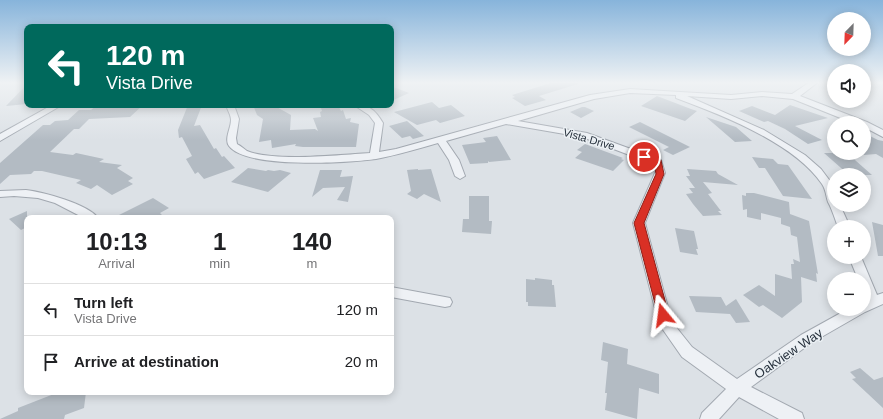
<!DOCTYPE html>
<html lang="en">
<head>
<meta charset="utf-8">
<style>
  body { margin:0; font-family:Helvetica,sans-serif; background:#f2f2f2; color:#202124; height:100vh; display:flex; flex-direction:column; font-size:15px; white-space:nowrap }
  * { box-sizing:border-box; margin:0 }
  p { font-size:13px; color:#757577 }
  .icon { flex:none; width:22px; height:22px; fill:none; stroke:currentColor; stroke-width:2; stroke-linecap:round; stroke-linejoin:round }
  .map { position:relative; flex:1; overflow:hidden }
  .sheet { position:absolute; left:24px; top:215px; width:370px; height:180px; display:flex; flex-direction:column; background:#fff; border-radius:8px; box-shadow:0 2px 10px #0003 }
  .sheet>* { flex:none }
  .top-card { position:absolute; left:24px; top:24px; width:370px; height:84px; border-radius:8px; box-shadow:0 2px 10px #0003; background:#00695c; color:#fff; overflow:hidden }
  .needle { width:26px; rotate:203deg }
  .buttons { position:absolute; left:827px; top:12px; display:grid; gap:8px }
  .buttons a { display:grid; place-items:center; width:44px; height:44px; border-radius:50%; background:#fff; box-shadow:0 2px 10px #0003; font-size:20px }
  .pin { position:absolute; display:grid; place-items:center; width:34px; height:34px; color:#fff; margin:-17px; border:2px solid #fff; border-radius:50%; box-shadow:0 1px 4px #0007 }
  .me { position:absolute; width:44px; margin:-22px; rotate:344deg; stroke-linejoin:round; filter:drop-shadow(0 0 3px #0008) }
  .turn { display:flex; align-items:center; gap:14px; height:84px; padding:0 16px; font-size:18px }
  .turn .icon { width:52px; height:52px; stroke-width:2.5 }
  .turn b { display:block; font-size:28px; line-height:34px }
  .eta { display:flex; justify-content:space-evenly; align-items:center; height:68px; text-align:center }
  .eta b { font-size:24px; font-weight:800; line-height:28px }
  ul { padding:0; list-style:none }
  li { display:flex; align-items:center; gap:12px; height:52px; padding:0 16px; border-top:1px solid #e0e0e0 }
  li div { flex:1 }
  li b { display:block; font-size:15px }
  li em { font-style:normal }
  .map>svg:first-child { display:block }
  .building { fill:#b3bbc3 }
  .lines { fill:none; stroke-linecap:round; stroke-linejoin:round }
  .street-casing { stroke:#a2a8b0; stroke-width:2 }
  .street { fill:#eef1f5; fill-rule:evenodd }
  .route { fill:#d93025; stroke:#8d1f18 }
  .labels { text-anchor:middle; stroke-width:3; stroke-linejoin:round; paint-order:stroke }
  .street-label { font-size:11px; fill:#26303c; stroke:#ebf0f4 }
  .near-street-label { font-size:13px; fill:#26303c; stroke:#ebf0f4 }
</style>
</head>
<body>
<div class="map">
<svg width="883" height="419" viewBox="0 0 883 419">
  <rect width="100%" height="100%" fill="#dce1e6"/>
  <path class="building" d="M554,82h24v2l-39,12 7,4 -21,6 -13,-8 3,-1 -3,-2z
    M27,84v20l-21,2z
    M391,86l18,7 -18,8z
    M657,96l34,13 6,2 -12,10 -44,-15z
    M432,102l7,6 12,-3 14,11 -25,7 -4,-3 -19,5 -23,-13z
    M97,105h46l-13,12 -41,2 -10,10h-5l-24,23 23,3 3,-2 28,6 -5,3 23,3 -5,3 16,10 -5,3 5,3 -21,11 -15,-10 -6,4 -15,-6 5,-3 -39,-9h-8l-3,3 -21,1 -10,9v-21l43,-38h7l5,-4 13,-1 11,-10h12z
    M188,105h14l-8,21 6,-1 14,24 2,-1 6,9 2,-1 11,12 -31,11 -6,-7 -3,2 -9,-15 6,-3 -10,-19 -3,1 -1,-8z
    M253,105h20l18,10 -1,15 25,-1 3,2 -5,-13 8,-1 -1,-5 2,-1 -2,-6h13l1,3 5,-1 2,4 2,-1 3,9 5,-1 -1,4 9,2 -3,23h-53l-8,-1 1,-2 -24,4 -1,-8 -12,2 4,-23 -6,-4z
    M790,105l38,13 -33,8 27,14 -14,4 -23,-15 -17,-8 -4,1 -25,-11 13,-5 23,9z
    M582,107h3l9,4 -13,7 -11,-6z
    M706,117l30,10 16,14 -17,1z
    M407,121l17,15 -11,3 -3,-3 -8,2 -13,-12z
    M640,122l50,25 -17,8 -10,-5 6,-3 -40,-20z
    M864,133l14,7 5,1v17l-7,-4 -12,1z
    M497,136l14,24 -22,2 -1,-1v2l-18,1 -8,-19 24,-3 -3,-4z
    M585,144l38,14 -2,1 3,1 -11,11 -38,-13 7,-6 -5,-2z
    M824,153h23l25,22h-23z
    M752,157l21,2 5,5 10,1 24,34 -29,-3 -18,-28h-6z
    M248,168l18,3 2,-1 6,1 6,-1 11,3 -23,19 -37,-10z
    M418,169v1l13,-1 10,33 -17,-8 -7,5 -10,-5 4,-3 -4,-21z
    M687,169l29,2 2,3 20,11 -35,-3 9,11 -4,1 13,17h-3l4,4 -19,1 -10,-12 -7,-10 7,-1 -4,-5h6l-9,-12h4z
    M320,170h22l-2,7 13,-1 -5,26 -11,-2 8,-13 -22,1 -11,9z
    M746,193h8l35,9 1,12 19,7 9,53 -2,-1 1,9 -16,-5 1,25 -20,16 -19,-13 -4,2 -16,-12 16,-10 16,11v-22l17,5 -1,-15h3l-1,-5 7,3 -3,-25 -6,-2 -1,-8 -9,-3v-6l-20,-5v7l-14,-3v-8l-4,1 -1,-15 4,1z
    M469,196h20v25h3l-1,13 -29,-2 1,-13h6z
    M153,198l16,10 -9,5 5,5h-52z
    M27,211v16l-6,3 -12,-11z
    M872,222l11,3v31h-5z
    M675,228l19,3 4,18h-2l2,6 -18,-3z
    M535,278l17,2v5h2l2,22 -28,-1v-4h-2v-23l9,1z
    M689,296l32,1 5,9 10,-7 14,23 -14,1 -6,-9 -34,-2z
    M603,342l25,7 -1,15 32,10v20l-20,-6 -2,31 -32,-9 2,-17h-2l3,-31 -7,-2z
    M860,368l14,12 9,-3v31l-31,-29 4,-1 -6,-6z
    M59,392h27l-2,16 -19,7 -1,4h-64l18,-8v-3z"/>
  <g class="lines">
    <defs>
      <path id="street" d="M810,82h8l-18,14 67,26 16,8v7l-19,-10v-4h-11l-60,-24 -31,-3 -31,3 -44,-3 77,34 41,25 16,14 12,16 1,20h6l10,22h-12c-3,-8 -6,-18 -10,-25 -2,-6 -2,-12 -6,-18 -28,-41 -100,-69 -146,-86v-3l-46,-2 -36,6 -76,22 69,12 74,27 4,13 -20,50 27,99 20,25 45,32 64,-44 47,-26h16v-8l1,-1 -1,-21h-6l-9,-22h12l16,38 6,-2v11l-18,8 -54,31 -60,44 51,26 2,6h-25l-40,-22 -20,22h-19l2,-6 24,-24 -44,-32 -23,-33 -26,-101 22,-50 -2,-9 -71,-27 -76,-13 -60,17 13,19 6,16 -5,3 -5,-3 -6,-16 -11,-17c-21,6 -41,12 -62,16 -28,4 -130,10 -147,-13 -5,-7 2,-18 2,-26 0,-5 -4,-11 -5,-15h8l5,14 -3,19 1,6c4,2 7,5 10,7 25,11 94,4 123,2l5,-30 -6,-8 -15,-10c16,0 21,5 29,18l-4,29 17,-3 194,-54 40,-6 101,6 31,-3 30,2z
        M52,105h10l-62,36v-7z
        M26,190c17,2 62,14 72,28h-14l-29,-15 -17,-5 -24,-2 -14,1v-6z
        M391,287l54,10 5,1 2,4 -2,4 -5,1 -54,-10z"/>
    </defs>
    <use href="#street" class="street-casing"/>
    <use href="#street" class="street"/>
  </g>
  <linearGradient id="sky" x2="0" y2="1"><stop stop-color="#87b4db"/><stop offset="0.59" stop-color="#eff2f4"/><stop offset="1" stop-color="#eff2f4" stop-opacity="0"/></linearGradient>
  <rect width="883" height="140" fill="url(#sky)"/>
  <path class="route" d="M644,154l17,6 3,14 -20,49 25,92 -2,3 -4,2 -4,-2 -1,-3 -24,-92 22,-49 -2,-11 -14,-6z"/>
  <g class="labels">
    <g class="street-label">
      <text transform="translate(589 139) rotate(16)" y="4">Vista Drive</text>
    </g>
    <g class="near-street-label">
      <text transform="translate(788 353) rotate(-34)" y="5">Oakview Way</text>
    </g>
  </g>
</svg>
<div class="buttons">
<a><svg class="needle" viewBox="-14 -14 28 28"><path d="M0-13l5 13h-10z" fill="#e53935"/><path d="M0 13l5-13h-10z" fill="#757577"/></svg></a>
<a><svg class="icon" aria-label="sound" viewBox="0 0 24 24"><path d="M4 9h4l5-4v14l-5-4H4zM17 9q2 3 0 6"/></svg></a>
<a><svg class="icon" aria-label="search" viewBox="0 0 24 24"><circle cx="10" cy="10" r="6"/><path d="M15 15l6 6"/></svg></a>
<a><svg class="icon" aria-label="layers" viewBox="0 0 24 24"><path d="M12 4l9 5-9 5-9-5zM3 14l9 5 9-5"/></svg></a>
<a>+</a>
<a>−</a>
</div>
<div class="pin" style="left:644px;top:157px;background:#d93025"><svg class="icon" aria-label="arrive" viewBox="0 0 24 24"><path d="M6 21V4h12l-3 4 3 4H6"/></svg></div>
<svg class="me" style="left:663px;top:315px" viewBox="-20 -20 40 40"><path d="M0-17L14 15 0 8-14 15z" fill="#d93025" stroke="#fff" stroke-width="4"/></svg>
<div class="top-card">
<div class="turn"><svg class="icon" aria-label="left" viewBox="0 0 24 24"><path d="M17 20v-9H6M10 6l-5 5 5 5"/></svg><div><b>120 m</b>Vista Drive</div></div>
</div>
<section class="sheet">
<div class="eta">
<div><b>10:13</b><p>Arrival</p></div>
<div><b>1</b><p>min</p></div>
<div><b>140</b><p>m</p></div>
</div>
<ul>
<li><svg class="icon" aria-label="left" viewBox="0 0 24 24"><path d="M17 20v-9H6M10 6l-5 5 5 5"/></svg><div><b>Turn left</b><p>Vista Drive</p></div><em>120 m</em></li>
<li><svg class="icon" aria-label="arrive" viewBox="0 0 24 24"><path d="M6 21V4h12l-3 4 3 4H6"/></svg><div><b>Arrive at destination</b></div><em>20 m</em></li>
</ul>
</section>
</div>
</body>
</html>
